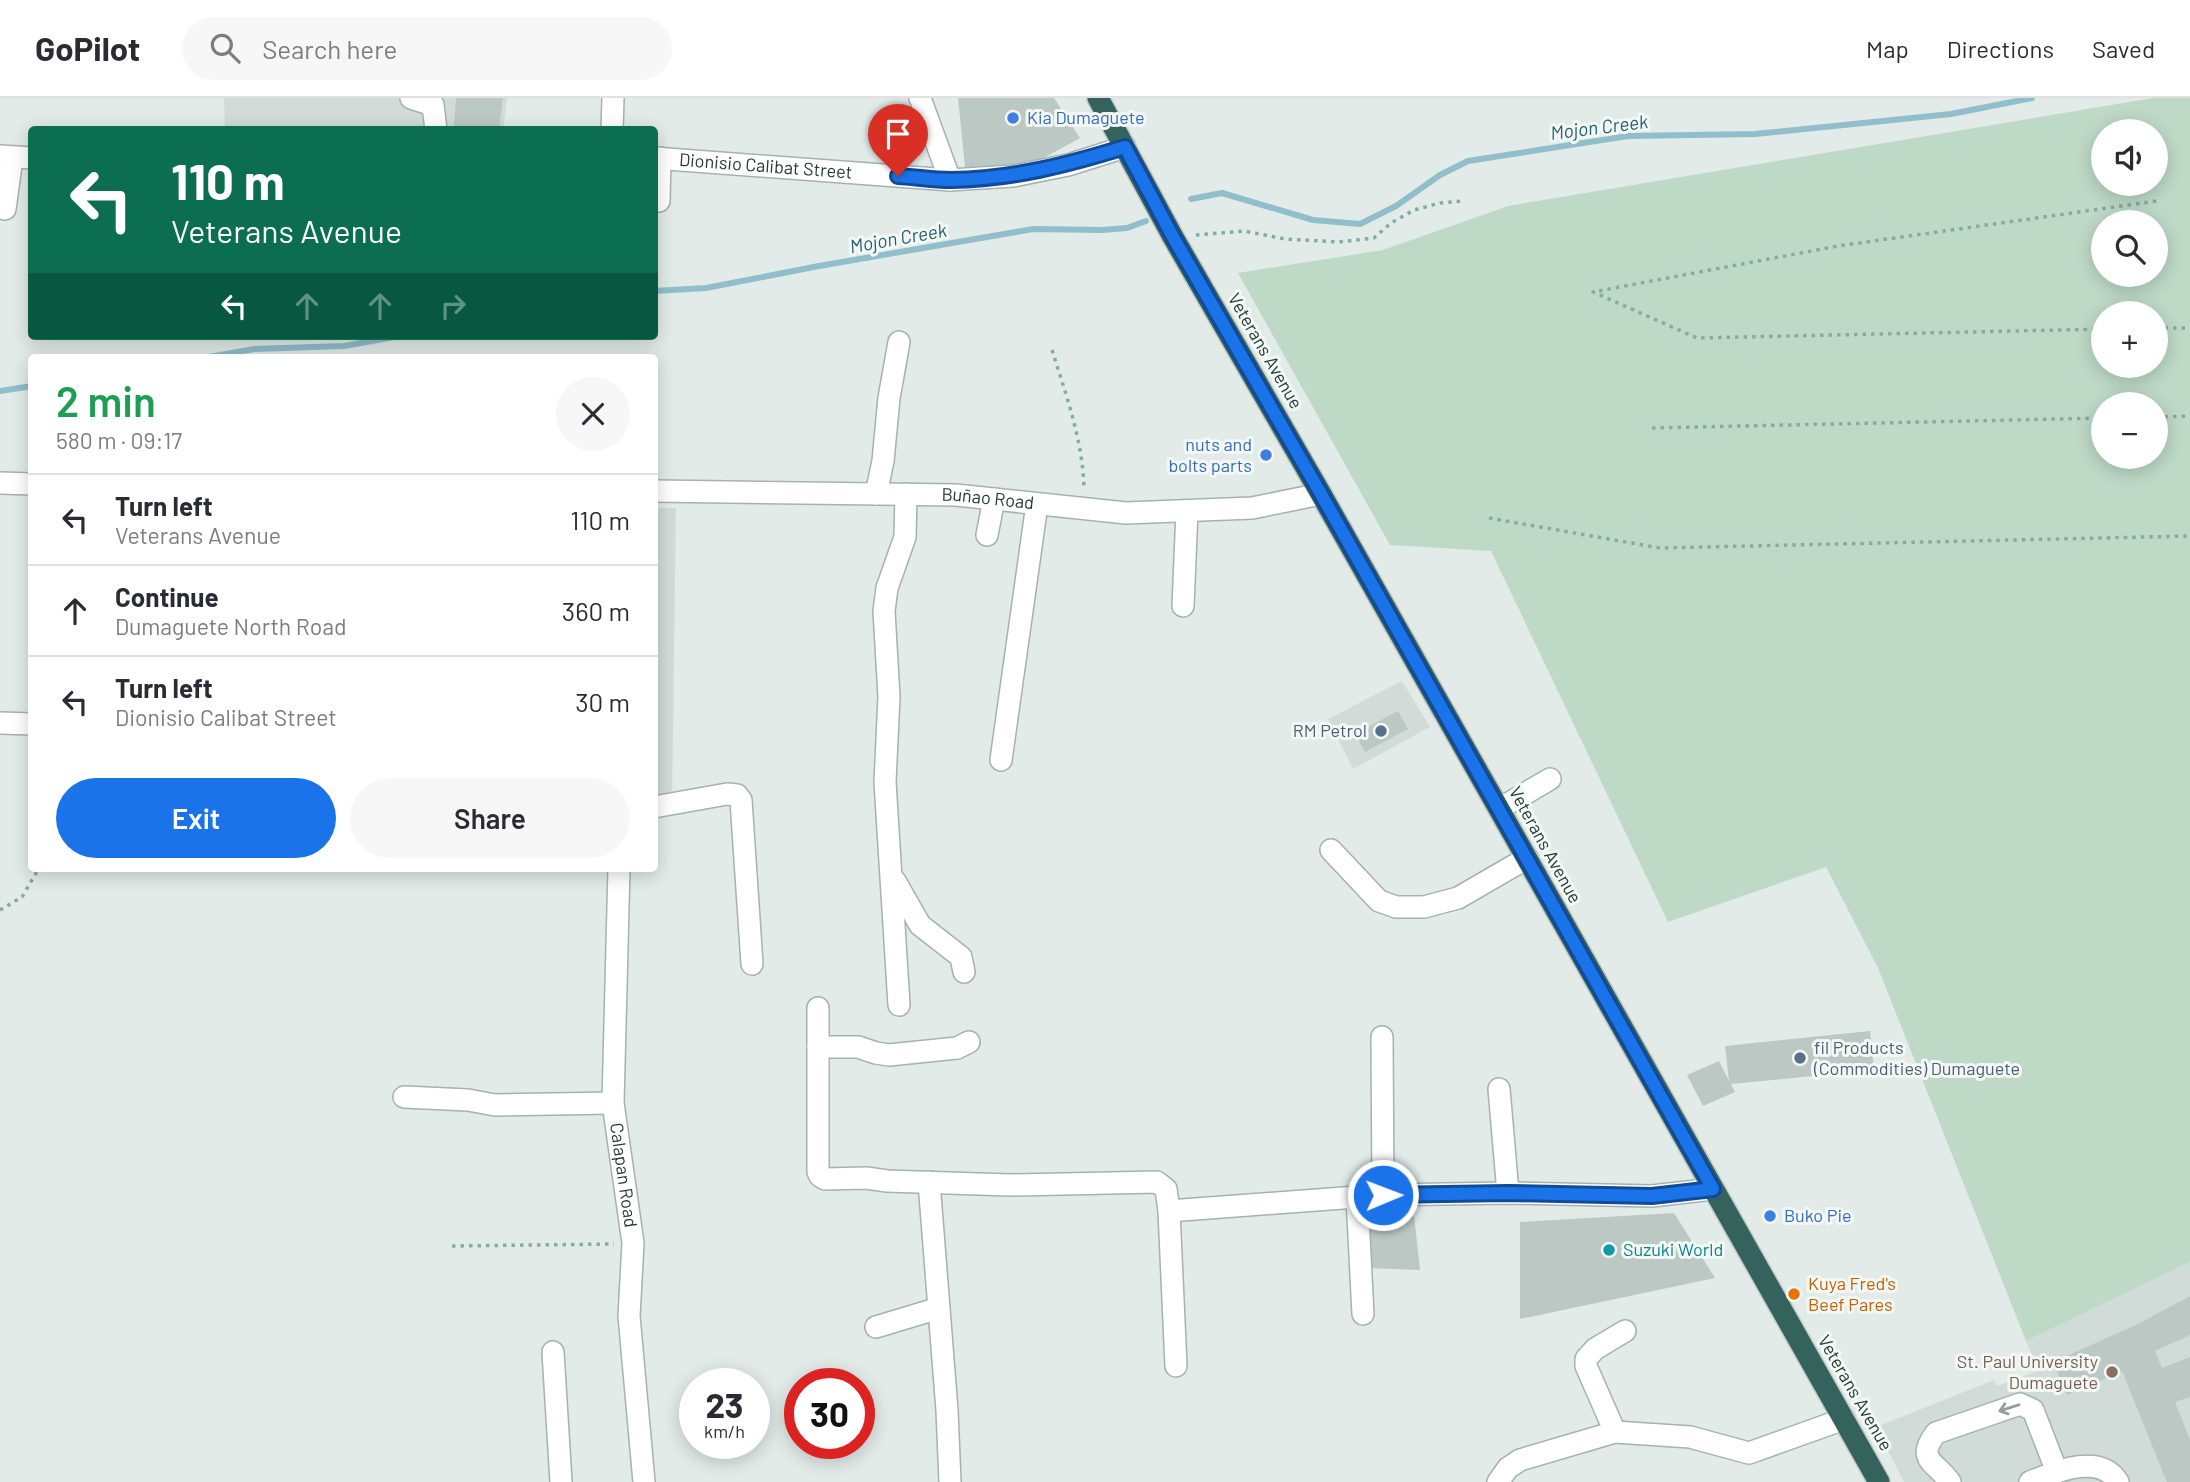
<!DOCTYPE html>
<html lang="en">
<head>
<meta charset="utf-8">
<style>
  body { margin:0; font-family:Barlow,sans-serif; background:#f7f7f7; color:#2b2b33; height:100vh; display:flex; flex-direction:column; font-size:26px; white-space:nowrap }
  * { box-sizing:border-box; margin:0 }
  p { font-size:23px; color:#7c7c81 }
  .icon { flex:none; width:38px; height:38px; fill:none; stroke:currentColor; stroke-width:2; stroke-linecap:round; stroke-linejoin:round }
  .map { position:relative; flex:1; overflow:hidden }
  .side { position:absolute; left:28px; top:256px; width:630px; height:518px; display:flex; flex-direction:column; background:#fff; border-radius:7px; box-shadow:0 4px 18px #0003 }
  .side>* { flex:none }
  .top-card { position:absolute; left:28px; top:28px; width:630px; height:214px; border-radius:7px; box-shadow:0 4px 18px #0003; background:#0b6e4f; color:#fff; overflow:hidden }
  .buttons { position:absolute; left:2091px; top:21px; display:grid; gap:14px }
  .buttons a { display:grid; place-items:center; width:77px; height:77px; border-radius:50%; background:#fff; box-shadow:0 4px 18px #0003; font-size:35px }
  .speed { position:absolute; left:679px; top:1270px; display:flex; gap:14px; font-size:35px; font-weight:700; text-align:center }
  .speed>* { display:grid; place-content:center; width:91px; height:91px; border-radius:50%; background:#fff; box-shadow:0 4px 18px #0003; line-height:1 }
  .speed small { font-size:18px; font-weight:400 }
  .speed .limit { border:10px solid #d22; background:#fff; color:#111 }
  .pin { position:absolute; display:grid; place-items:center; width:60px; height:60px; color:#fff; margin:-72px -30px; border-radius:50% 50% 50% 0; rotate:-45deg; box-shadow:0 0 7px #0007 }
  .pin .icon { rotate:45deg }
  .me { position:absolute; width:77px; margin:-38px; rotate:89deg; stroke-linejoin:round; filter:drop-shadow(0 0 5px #0008) }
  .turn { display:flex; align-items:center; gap:24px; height:147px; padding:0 28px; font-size:32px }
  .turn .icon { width:91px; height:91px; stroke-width:2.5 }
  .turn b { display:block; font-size:49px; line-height:60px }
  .lanes { display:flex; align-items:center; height:66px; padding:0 28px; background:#0003; justify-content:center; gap:35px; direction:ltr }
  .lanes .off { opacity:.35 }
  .round { display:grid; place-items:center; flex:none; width:74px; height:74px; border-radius:37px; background:#f7f7f7 }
  .head { display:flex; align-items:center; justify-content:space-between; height:119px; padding:0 28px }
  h1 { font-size:42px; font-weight:600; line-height:52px; color:#1e9e55 }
  .primary-button { display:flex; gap:14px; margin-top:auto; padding:14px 28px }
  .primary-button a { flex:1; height:80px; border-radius:42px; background:#1a73e8; color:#fff; font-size:28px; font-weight:600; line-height:80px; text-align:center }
  .primary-button a+a { background:#f7f7f7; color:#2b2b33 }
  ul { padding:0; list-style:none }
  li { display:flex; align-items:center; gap:21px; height:91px; padding:0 28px; border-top:2px solid #e1e1e2 }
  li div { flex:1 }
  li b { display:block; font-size:26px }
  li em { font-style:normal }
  header { display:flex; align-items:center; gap:42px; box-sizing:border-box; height:98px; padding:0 35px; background:#fff; border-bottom:2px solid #e1e1e2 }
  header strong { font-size:33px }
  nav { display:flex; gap:38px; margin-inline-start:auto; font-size:24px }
  .search { width:490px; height:63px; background:#f7f7f7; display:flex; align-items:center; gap:18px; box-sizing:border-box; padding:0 24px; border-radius:38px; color:#7c7c81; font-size:26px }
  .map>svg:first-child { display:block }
  .built { fill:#d1dbd7 }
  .green { fill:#bedac7; fill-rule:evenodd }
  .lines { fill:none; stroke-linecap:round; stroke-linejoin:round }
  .stream { stroke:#90beca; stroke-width:6 }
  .building { fill:#bbc8c4 }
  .minor-casing { stroke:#a5b2af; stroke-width:24 }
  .highway-casing { stroke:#c2c8c6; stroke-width:24 }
  .path { stroke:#86aba2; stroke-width:3.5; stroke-dasharray:3.5 5; stroke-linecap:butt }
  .minor { stroke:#fff; stroke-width:21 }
  .highway { stroke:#33635c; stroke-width:21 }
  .oneway { stroke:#929c9a }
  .route-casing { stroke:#114b97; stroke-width:18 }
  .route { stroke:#1a73e8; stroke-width:12 }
  .shop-dot { fill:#3f7fe0; stroke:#f3f8f5; stroke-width:2.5 }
  .service-dot { fill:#5c6f8a; stroke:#f3f8f5; stroke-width:2.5 }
  .culture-dot { fill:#0f9aa8; stroke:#f3f8f5; stroke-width:2.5 }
  .food-dot { fill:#e8710a; stroke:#f3f8f5; stroke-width:2.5 }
  .education-dot { fill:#8d6e63; stroke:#f3f8f5; stroke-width:2.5 }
  .labels { text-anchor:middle; stroke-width:6; stroke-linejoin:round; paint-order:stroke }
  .shop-label { font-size:18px; fill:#366cbe; stroke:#f3f8f5; text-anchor:start }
  .street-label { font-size:18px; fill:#243a35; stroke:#f3f8f5 }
  .service-label { font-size:18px; fill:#4e5e75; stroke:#f3f8f5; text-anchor:end }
  .culture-label { font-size:18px; fill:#0d838f; stroke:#f3f8f5; text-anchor:start }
  .food-label { font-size:18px; fill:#c56008; stroke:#f3f8f5; text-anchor:start }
  .education-label { font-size:18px; fill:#785e54; stroke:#f3f8f5; text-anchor:end }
  .water-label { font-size:19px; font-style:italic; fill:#245f70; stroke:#f3f8f5 }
</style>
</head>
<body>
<header>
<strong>GoPilot</strong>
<div class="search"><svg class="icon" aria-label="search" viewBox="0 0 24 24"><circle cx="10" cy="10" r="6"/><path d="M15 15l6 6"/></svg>Search here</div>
<nav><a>Map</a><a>Directions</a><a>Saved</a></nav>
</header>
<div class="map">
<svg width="2190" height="1384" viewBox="0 0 2190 1384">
  <rect width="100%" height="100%" fill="#e2ebe8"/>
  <path class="built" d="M224,0h283l-4,32 -278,-1z
    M655,410h21l-4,293h-17z
    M1402,583l28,46 -77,42 -25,-50z
    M2190,1164v220h-286l-28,-55 118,-47 3,6 41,-15 -12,-30z"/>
  <path class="green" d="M2153,0h37v1164l-164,79 -148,-373 -52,-101 -158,55 -177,-371 -101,-6 -152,-272 145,-23 125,-44zM2104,33h52v53h-52zM2104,124h52v53h-52zM2104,215h52v53h-52zM2104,306h52v53h-52z"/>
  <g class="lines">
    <path class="stream" d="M1191,101l31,-6 91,27 47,4 36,-18 44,-31 28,-14 160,-25 127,-2 196,-20 81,-16
      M654,193l52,-3 113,-22 214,-37 69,1 25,-2 19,-7
      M209,259l45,-8 90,-3 56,-10
      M0,293l32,-5"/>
  </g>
  <path class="building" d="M456,0h47l-4,30 -45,-2z
    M958,0h96l26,40 -51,28 -46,3 -18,-2z
    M1398,613l10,18 -43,23 -10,-18z
    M1870,933l4,39 -143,14 4,8 -32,14 -16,-31 32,-14 10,20 -4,-35z
    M1674,1115l41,65 -195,41v-97z
    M1414,1117l6,55 -54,-2v-51z
    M2190,1198v39l-35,16 7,17 28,-11v40l-15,5 15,38v42h-23l-45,-111 -55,24 -14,-33 85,-38z"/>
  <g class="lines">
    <defs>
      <g id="minor">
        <path d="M411,0l22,7 3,25"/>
        <path d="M920,0l30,82"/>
        <path d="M612,32l1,-32"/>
        <path d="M0,58l32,2"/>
        <path id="s1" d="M654,60l296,22 63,-4 55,-11 57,-18"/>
        <path d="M659,103l1,-43"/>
        <path d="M5,111l7,-51"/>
        <path d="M0,385l32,1"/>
        <path id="s2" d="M654,393l302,4 170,18 126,-5 69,-14"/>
        <path d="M876,396l7,-33 6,-63 10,-56"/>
        <path d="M987,437l7,-36"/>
        <path d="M1183,508l4,-95"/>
        <path d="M0,625l32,1"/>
        <path d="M1001,662l36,-256"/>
        <path d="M654,709l73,-13 10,1 4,5 11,164"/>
        <path d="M1499,711l51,-30"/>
        <path d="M1331,752l48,51 17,6h28l34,-9 69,-40"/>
        <path id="s3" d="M619,770l-6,235 20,140 -4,73 15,166"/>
        <path d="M895,783l25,44 41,32 3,15"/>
        <path d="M899,907l-14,-223 4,-85 -5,-86 3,-23 18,-51 1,-43"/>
        <path d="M818,910v164l2,4 5,3 41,-1 21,3 123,4 147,-3 9,7 3,22 214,-16 125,-2 144,3 61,-7"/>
        <path d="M1382,939l1,158"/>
        <path d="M818,949h40l18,6 13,2 68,-7 12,-6"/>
        <path d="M1499,991l9,104"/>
        <path d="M404,999l64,3 27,5 118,-2"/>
        <path d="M929,1084l18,228 3,72"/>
        <path d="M1357,1099l6,117"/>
        <path d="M1169,1113l7,155"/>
        <path d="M876,1229l63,-19"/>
        <path d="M553,1254l8,130"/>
        <path d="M1615,1334l-29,-66v-7l9,-10 30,-18"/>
        <path d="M1498,1384l10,-14 12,-8 95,-28 75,5 59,16 95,-34"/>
        <path d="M1950,1384c-14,-20 -35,-22 -14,-49l84,-29 13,6 24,62"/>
        <path d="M2030,1384c25,-10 70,-30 88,0"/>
      </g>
      <path id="highway" d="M1098,0l75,139 148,257 558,988"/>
    </defs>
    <use href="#minor" class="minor-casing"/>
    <use href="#highway" class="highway-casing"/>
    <path class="path" d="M1196,137l48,-4 41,8 54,3 35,-4 17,-15 23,-13 26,-7 22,-2
      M2156,230h34
      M2104,231l-407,9 -104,-46 245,-46 319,-45
      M1052,252c14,45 31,91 32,139
      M2156,319l34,-1
      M1652,330l452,-10
      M1489,420l171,30 530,-12
      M0,812l22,-13 17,-29
      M452,1148l162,-2"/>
    <use href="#minor" class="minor"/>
    <use href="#highway" class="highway"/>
  </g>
  <defs><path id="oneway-shaft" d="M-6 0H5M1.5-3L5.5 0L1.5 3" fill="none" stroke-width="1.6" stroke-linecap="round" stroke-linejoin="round" transform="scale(1.75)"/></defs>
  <use class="oneway" href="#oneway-shaft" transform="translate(2009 1310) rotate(162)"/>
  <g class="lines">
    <defs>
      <path id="route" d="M898,78c17,1 35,4 53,4 61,-1 116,-15 174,-33l48,90 148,257 392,695 -61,7 -144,-3 -125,2"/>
    </defs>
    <use href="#route" class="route-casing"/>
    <use href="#route" class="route"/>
  </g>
  <g class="shop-dot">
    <circle cx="1013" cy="20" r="7"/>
    <circle cx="1266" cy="357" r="7"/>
    <circle cx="1770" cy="1118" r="7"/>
  </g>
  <g class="service-dot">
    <circle cx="1381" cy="633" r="7"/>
    <circle cx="1800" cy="960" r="7"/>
  </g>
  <circle class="culture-dot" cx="1609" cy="1152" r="7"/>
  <circle class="food-dot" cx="1794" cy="1196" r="7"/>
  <circle class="education-dot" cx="2112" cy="1274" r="7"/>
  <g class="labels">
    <g class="shop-label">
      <text x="1027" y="26">Kia Dumaguete</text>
      <text x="1252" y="353" text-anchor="end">nuts and<tspan x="1252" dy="21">bolts parts</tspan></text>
      <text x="1784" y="1124">Buko Pie</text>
    </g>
    <g class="street-label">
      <text dy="6" stroke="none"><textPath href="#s1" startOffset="112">Dionisio Calibat Street</textPath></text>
      <text transform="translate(1265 253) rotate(60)" y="6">Veterans Avenue</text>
      <text dy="6" stroke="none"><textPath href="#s2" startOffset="334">Buñao Road</textPath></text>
      <text transform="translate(1545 747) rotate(61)" y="6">Veterans Avenue</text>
      <text dy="6" stroke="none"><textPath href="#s3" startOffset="308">Calapan Road</textPath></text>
      <text transform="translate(1855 1295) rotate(60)" y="6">Veterans Avenue</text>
    </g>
    <g class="service-label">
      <text x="1367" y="639">RM Petrol</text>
      <text x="1814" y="956" text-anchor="start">fil Products<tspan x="1814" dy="21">(Commodities) Dumaguete</tspan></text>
    </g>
    <g class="culture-label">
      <text x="1623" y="1158">Suzuki World</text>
    </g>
    <g class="food-label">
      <text x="1808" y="1192">Kuya Fred's<tspan x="1808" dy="21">Beef Pares</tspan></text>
    </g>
    <g class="education-label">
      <text x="2098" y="1270">St. Paul University<tspan x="2098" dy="21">Dumaguete</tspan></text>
    </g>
    <g class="water-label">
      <text transform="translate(1599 29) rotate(-7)" y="7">Mojon Creek</text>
      <text transform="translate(898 140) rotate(-10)" y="7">Mojon Creek</text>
    </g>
  </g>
</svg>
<div class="buttons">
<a><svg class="icon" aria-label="sound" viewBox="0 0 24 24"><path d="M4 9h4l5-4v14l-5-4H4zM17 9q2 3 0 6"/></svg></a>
<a><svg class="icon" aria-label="search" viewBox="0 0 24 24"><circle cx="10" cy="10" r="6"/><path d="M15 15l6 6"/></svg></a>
<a>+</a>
<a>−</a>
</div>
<div class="speed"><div>23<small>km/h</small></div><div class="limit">30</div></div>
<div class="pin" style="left:898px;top:78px;background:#d93025"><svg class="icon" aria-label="arrive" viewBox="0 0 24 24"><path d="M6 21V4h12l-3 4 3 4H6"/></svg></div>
<svg class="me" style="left:1383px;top:1097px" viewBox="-20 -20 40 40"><circle r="17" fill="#1a73e8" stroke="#fff" stroke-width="3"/><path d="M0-11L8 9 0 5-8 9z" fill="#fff"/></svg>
<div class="top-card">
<div class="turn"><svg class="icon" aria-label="left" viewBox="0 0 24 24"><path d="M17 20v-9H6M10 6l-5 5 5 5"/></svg><div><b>110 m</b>Veterans Avenue</div></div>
<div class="lanes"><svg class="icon" aria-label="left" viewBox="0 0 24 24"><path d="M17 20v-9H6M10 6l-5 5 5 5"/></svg><svg class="icon off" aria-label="ahead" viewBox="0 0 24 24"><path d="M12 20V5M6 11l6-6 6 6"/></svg><svg class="icon off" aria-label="ahead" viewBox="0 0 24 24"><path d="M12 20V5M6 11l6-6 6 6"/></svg><svg class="icon off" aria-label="right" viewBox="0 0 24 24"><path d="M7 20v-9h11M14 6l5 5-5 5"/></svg></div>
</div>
<section class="side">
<div class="head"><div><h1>2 min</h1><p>580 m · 09:17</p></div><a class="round"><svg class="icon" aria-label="close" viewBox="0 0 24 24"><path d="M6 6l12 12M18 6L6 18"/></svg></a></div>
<ul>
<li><svg class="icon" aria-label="left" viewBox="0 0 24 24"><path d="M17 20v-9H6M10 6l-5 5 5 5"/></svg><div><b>Turn left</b><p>Veterans Avenue</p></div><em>110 m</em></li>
<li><svg class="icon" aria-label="ahead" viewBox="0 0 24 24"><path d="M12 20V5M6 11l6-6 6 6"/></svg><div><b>Continue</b><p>Dumaguete North Road</p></div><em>360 m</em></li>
<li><svg class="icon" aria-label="left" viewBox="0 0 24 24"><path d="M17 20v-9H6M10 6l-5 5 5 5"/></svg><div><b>Turn left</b><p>Dionisio Calibat Street</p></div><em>30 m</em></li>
</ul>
<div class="primary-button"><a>Exit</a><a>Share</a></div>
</section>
</div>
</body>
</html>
